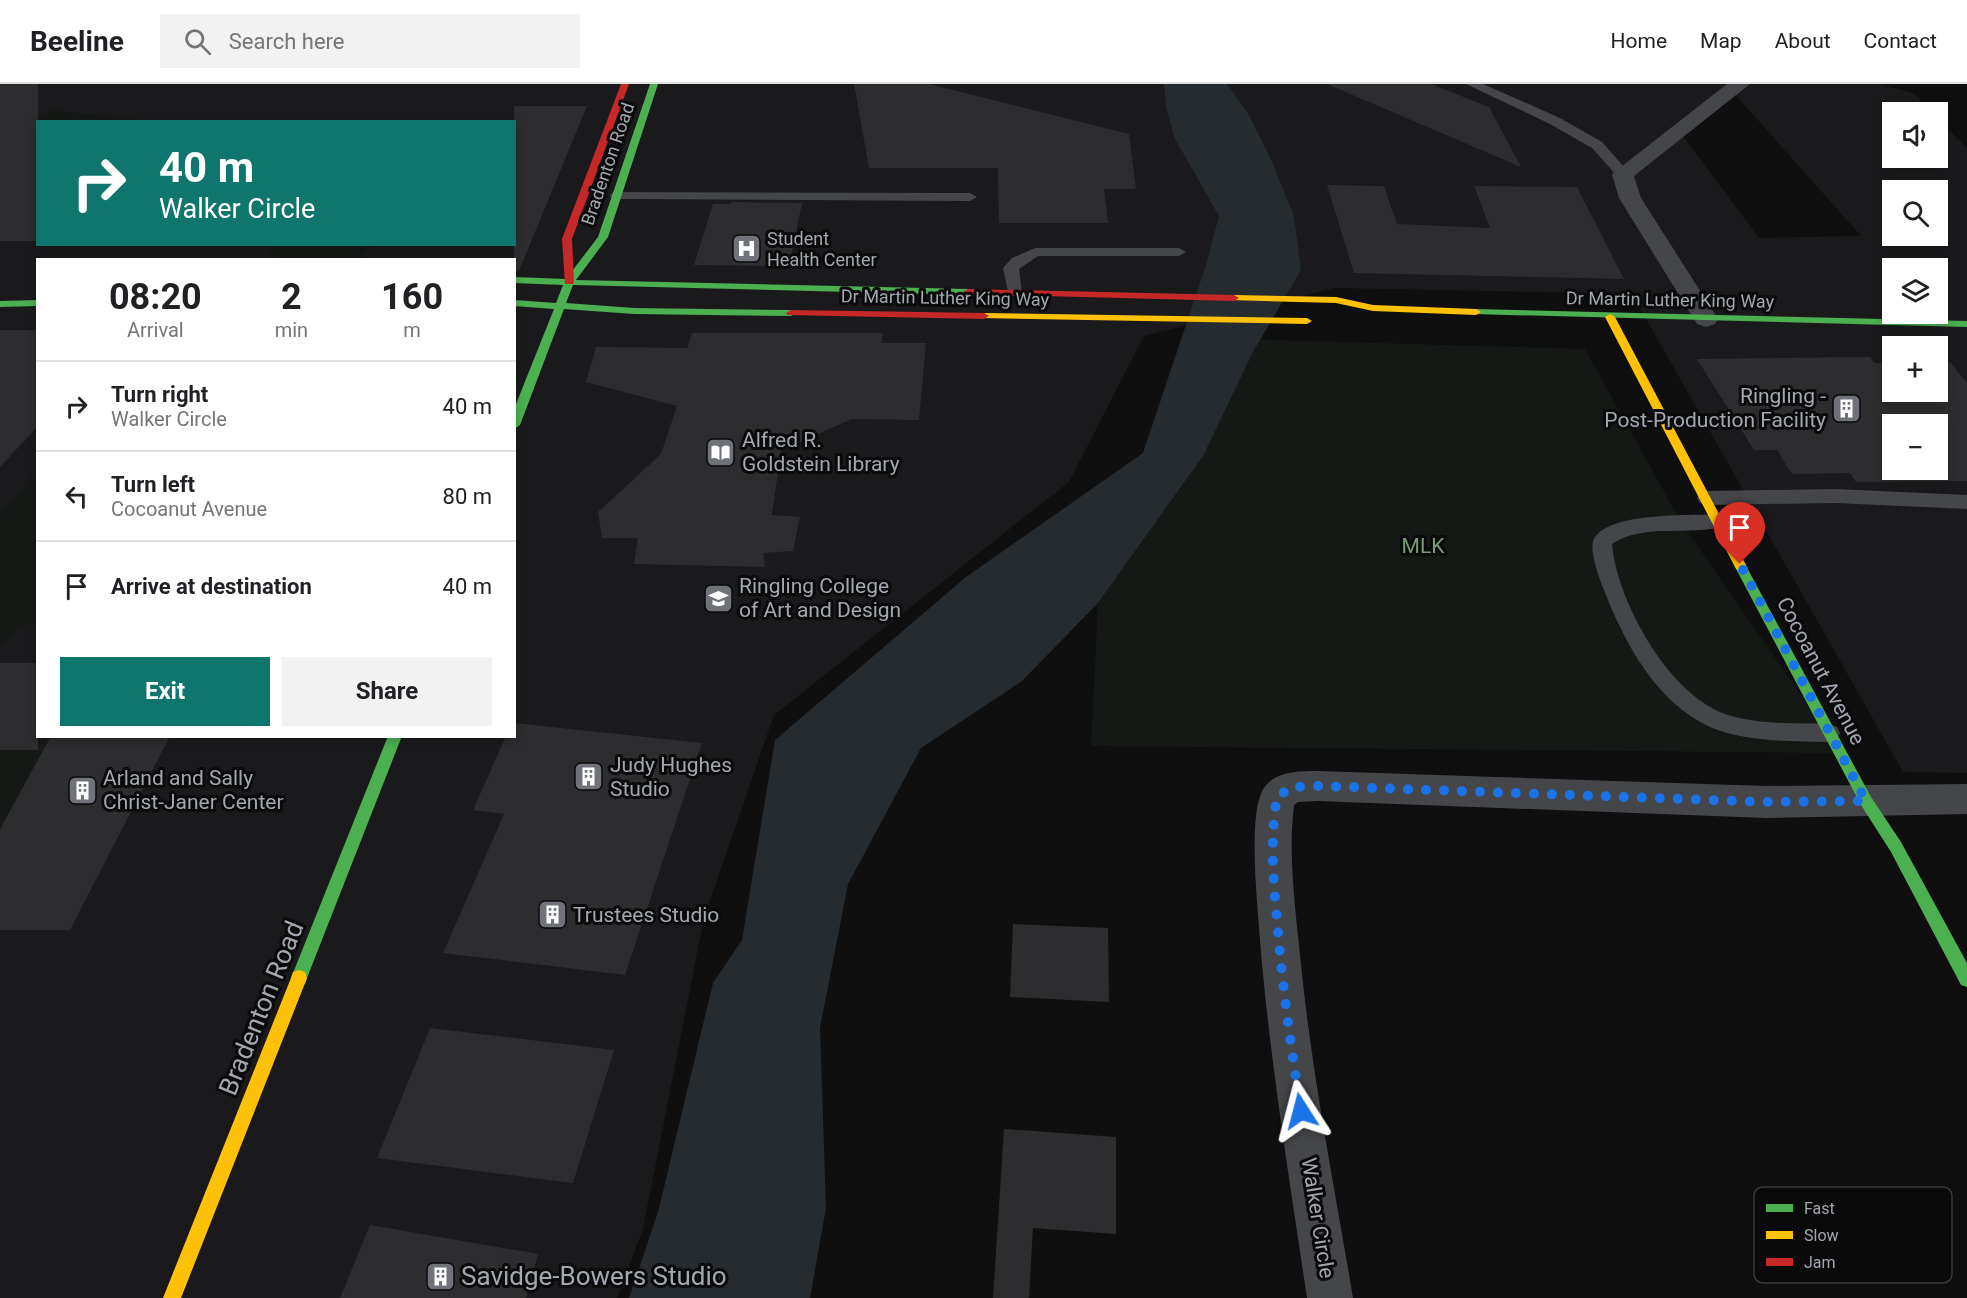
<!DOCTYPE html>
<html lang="en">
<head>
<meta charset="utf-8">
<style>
  body { margin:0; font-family:Roboto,sans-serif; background:#f2f2f2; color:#202124; height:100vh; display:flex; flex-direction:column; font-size:22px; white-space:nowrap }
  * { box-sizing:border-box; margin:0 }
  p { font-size:20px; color:#757577 }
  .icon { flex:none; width:33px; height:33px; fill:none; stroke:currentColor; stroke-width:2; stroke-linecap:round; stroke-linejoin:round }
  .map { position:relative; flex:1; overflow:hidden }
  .side { position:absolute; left:36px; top:174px; width:480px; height:480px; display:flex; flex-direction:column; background:#fff; border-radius:0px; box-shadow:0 3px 9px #0003 }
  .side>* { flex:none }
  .hud { position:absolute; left:36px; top:36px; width:480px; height:126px; border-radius:0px; box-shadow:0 3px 9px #0003; background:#0f766e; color:#fff; overflow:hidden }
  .buttons { position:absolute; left:1882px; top:18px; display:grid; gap:12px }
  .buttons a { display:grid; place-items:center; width:66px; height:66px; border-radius:0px; background:#fff; box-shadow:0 3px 9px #0003; font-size:30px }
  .pin { position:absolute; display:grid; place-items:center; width:51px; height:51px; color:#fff; margin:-62px -26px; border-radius:50% 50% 50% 0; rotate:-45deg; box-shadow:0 0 6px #0007 }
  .pin .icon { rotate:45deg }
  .me { position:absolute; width:66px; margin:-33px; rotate:351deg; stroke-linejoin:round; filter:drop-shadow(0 0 4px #0008) }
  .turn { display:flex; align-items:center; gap:21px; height:126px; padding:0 24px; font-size:27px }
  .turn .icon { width:78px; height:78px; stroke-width:2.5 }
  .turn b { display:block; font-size:42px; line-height:51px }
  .eta { display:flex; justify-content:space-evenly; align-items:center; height:102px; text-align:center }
  .eta b { font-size:36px; font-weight:700; line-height:42px }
  .button { display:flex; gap:12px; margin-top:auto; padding:12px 24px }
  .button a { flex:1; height:69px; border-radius:0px; background:#0f766e; color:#fff; font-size:24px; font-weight:700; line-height:69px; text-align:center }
  .button a+a { background:#f2f2f2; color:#202124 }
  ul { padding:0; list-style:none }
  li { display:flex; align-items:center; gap:18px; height:90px; padding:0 24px; border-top:2px solid #e0e0e0 }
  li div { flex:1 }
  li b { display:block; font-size:22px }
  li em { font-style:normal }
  header { display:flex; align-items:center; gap:36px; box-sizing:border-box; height:84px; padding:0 30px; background:#fff; border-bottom:2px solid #e0e0e0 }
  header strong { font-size:28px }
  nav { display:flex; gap:33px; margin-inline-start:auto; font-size:21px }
  .search { width:420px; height:54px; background:#f2f2f2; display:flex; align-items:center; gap:15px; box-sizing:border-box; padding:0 21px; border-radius:0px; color:#757577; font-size:22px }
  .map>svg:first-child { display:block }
  .built { fill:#1a1a1c; fill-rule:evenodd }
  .green { fill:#151915 }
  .water { fill:#252b2f }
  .building { fill:#2d2d30; fill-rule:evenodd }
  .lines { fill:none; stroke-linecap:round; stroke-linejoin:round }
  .lane { fill:#444649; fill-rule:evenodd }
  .street { fill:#444649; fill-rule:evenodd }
  .fast { fill:#4caf50; fill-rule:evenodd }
  .slow { fill:#ffc107; fill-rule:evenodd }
  .jam { fill:#c62828; fill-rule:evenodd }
  .route { stroke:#1a73e8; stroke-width:10; stroke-dasharray:0 18 }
  .labels { text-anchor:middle; stroke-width:6; stroke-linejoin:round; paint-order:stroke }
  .far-street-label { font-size:18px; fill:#a2a7b0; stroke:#0a0a0b }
  .far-poi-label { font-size:18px; fill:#a2a7b0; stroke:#0a0a0b; text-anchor:start }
  .poi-label { font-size:21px; fill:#a2a7b0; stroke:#0a0a0b; text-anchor:start }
  .park-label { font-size:21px; fill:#7a9a7a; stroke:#0a0a0b }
  .street-label { font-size:21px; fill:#a2a7b0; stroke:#0a0a0b }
  .near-street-label { font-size:26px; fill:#a2a7b0; stroke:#0a0a0b }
  .near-poi-label { font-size:26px; fill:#a2a7b0; stroke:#0a0a0b; text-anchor:start }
  .key { fill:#0a0a0b; stroke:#38393d; stroke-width:1.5 }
  .key-label { font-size:16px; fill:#a2a7b0 }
</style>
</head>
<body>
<header>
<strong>Beeline</strong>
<div class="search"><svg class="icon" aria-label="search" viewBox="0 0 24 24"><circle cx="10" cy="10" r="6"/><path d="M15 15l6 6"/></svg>Search here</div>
<nav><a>Home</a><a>Map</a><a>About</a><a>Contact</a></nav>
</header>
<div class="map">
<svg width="1967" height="1214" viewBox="0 0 1967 1214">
  <rect width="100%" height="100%" fill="#0f0f10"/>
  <path class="built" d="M0,0h1878l35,9 19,19h-39v46h45v-39l29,29v625l-64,-1 -271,-478 -298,-6 -190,48 -75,146 -295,233 -70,203 -61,311 -26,69h-617zM1732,7l129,145h-1l-101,2 -79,-106zM38,38h476v122h-476zM1893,106h45v46h-45zM38,176h476v476h-476zM1893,184h45v46h-45zM1893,262h45v46h-45zM1893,340h45v46h-45z"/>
  <path class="green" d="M54,26l92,11 -108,1 -38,11z
    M274,160h96v1l-8,14 -84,1 1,-4h-13z
    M1236,255l349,10 96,173 160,231 -750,-7 7,-143 105,-147z
    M31,394l6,12v129l-19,10 -18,16v-130z
    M0,666h43l-43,79z"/>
  <path class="water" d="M1164,0h63l22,31 21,42 24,59 7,54 -48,82 -50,104 -105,147 -76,78 -101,67 -73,136 -28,144 6,180 -16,90h-181l29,-86 55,-229 29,-43 33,-200 191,-163 177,-124 63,-188 13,-49 -45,-79 -8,-31z"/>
  <path class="building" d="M0,0h38v157h-38z
    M854,0h75l200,50 7,55h-32l4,34h-109l-1,-55h-129z
    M1327,0h104l58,23 32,60z
    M514,22h73l-68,165h-5z
    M1327,101l57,1 13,38 93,4 -16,-42 103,1 47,92 -270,-6z
    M731,118l71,1 -13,63 -95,-1 19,-61h18z
    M0,246h38v96l-38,41z
    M692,249h190v10h44l-7,77 -67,-1 -71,31 -9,65 28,2 -7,34 -30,2 2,14 -131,-3 4,-26h-36l-4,-26 63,-58 16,-48 -91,-24 10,-35 91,1z
    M1870,273l5,6h18v29h45v-30h12l17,21v98l-111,1 -6,-9 -58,1 -15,-24h-23l-57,-91zM1893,340h45v46h-45z
    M0,579h38v87h-38z
    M514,639l188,20 -77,232 -182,-22 61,-139 -31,-4 33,-74h8z
    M51,652h119l-100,194h-70v-101z
    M1013,840l95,4 1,74 -99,-5z
    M430,944l184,22 -41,133 -196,-25z
    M1004,1045l112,8v97l-83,-6 -4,70h-36z
    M370,1141l168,29 -12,44h-186z"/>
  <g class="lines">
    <path class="lane" d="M1466,0h17l77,34 42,24 28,32 -7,4 -5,-1 -26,-29 -42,-24z
      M617,108l353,1 7,4 -7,4 -358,-2 -2,-3 2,-3z
      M1035,164h144l7,4 -7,4h-141l-19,13 3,24 -3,3h-10l-6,-28 9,-10z
      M1835,405l132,6v14l-132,-6 -129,2 -6,-2 -3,-5 3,-5 6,-2z
      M1718,430l7,2 2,5 -2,5c-37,11 -79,-4 -113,18 5,58 58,153 116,171 32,10 68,8 101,9l8,3 3,6 -3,6 -8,3c-35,-1 -71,0 -105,-10 -62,-19 -98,-85 -120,-142 -4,-10 -17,-43 -9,-53 18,-25 93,-21 123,-23z"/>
    <path class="street" d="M1727,0h23l-116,92 7,22 77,121 -3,5 -9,3 -9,-3 -78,-126 -7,-24z
      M1318,687l448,15 201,-2v30l-201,4 -448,-17 -20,1 -4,3c-6,50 1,100 6,150 11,115 34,229 53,343h-46c-19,-128 -40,-255 -49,-384 -2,-28 -9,-104 6,-126 11,-17 36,-17 54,-17z"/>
    <path class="fast" d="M650,0h8l-50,153 -32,43 392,9 5,3 -5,3 -395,-10 -7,18 68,5 157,2 5,3 -5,3 -157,-2 -70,-5 -44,116 -6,4v-20l40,-100 -40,-3v-6l42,3 7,-18 -49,-2v-6l52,2 32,-42z
      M38,216v6l-38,1v-6z
      M1476,225l491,12v6l-495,-13v-4z
      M1741,478l4,2 126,233 30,45 66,121v24l-6,-2 -70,-133 -30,-47 -126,-238z
      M388,652h14l-95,242 -2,6 -6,2 -6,-2 -2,-6z"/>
    <path class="slow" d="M1234,211l102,2 37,8 103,4 5,3 -5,3 -103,-4 -37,-8 -106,-3v-4z
      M984,229l323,5 5,3 -5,3 -327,-6v-4z
      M1610,230l5,3 132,250 -2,3h-8l-2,-3 -130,-250z
      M299,886l6,2 2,6 -126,320h-18l128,-320 2,-6z"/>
    <path class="jam" d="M621,0h8l-57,155 2,43 -1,2h-8l-3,-45z
      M968,205l266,6 5,3 -5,3 -270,-7 -1,-2z
      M791,226l193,3 5,3 -5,3 -197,-4 -1,-2z"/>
  </g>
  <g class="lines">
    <path class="route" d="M1301,1027c-10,-64 -19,-127 -24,-191 -4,-41 -7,-82 0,-123l15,-10 26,-1 448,16 100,-1 -126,-237"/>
  </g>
  <defs>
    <symbol id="hospital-square" viewBox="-11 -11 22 22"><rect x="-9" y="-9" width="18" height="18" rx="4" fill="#6f7278" stroke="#0a0a0b"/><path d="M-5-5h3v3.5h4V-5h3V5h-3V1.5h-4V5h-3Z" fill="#fff"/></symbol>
    <symbol id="building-square" viewBox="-11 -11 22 22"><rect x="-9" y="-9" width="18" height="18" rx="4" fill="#6f7278" stroke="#0a0a0b"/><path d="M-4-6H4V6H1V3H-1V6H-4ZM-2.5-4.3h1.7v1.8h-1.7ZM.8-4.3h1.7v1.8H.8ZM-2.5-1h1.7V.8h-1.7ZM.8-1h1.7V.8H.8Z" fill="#fff"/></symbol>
    <symbol id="library-square" viewBox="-11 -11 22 22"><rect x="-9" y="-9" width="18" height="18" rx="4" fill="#6f7278" stroke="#0a0a0b"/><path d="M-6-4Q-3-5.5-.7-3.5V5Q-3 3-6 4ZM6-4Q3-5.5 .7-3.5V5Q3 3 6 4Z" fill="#fff"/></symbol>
    <symbol id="university-square" viewBox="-11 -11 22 22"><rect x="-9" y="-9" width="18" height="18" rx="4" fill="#6f7278" stroke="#0a0a0b"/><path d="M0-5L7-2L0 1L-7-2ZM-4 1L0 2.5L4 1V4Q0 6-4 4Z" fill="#fff"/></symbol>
  </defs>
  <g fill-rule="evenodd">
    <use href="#hospital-square" x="730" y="148" width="33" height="33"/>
    <use href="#building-square" x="1830" y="308" width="33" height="33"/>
    <use href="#library-square" x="704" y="352" width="33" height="33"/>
    <use href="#university-square" x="702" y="498" width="33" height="33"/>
    <use href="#building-square" x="572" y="676" width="33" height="33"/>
    <use href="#building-square" x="66" y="690" width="33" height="33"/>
    <use href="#building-square" x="536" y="814" width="33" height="33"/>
    <use href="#building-square" x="424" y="1176" width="33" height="33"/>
  </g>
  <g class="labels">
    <g class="far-street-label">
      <text transform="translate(608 80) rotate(-71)" y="6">Bradenton Road</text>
      <text transform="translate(945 214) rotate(1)" y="6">Dr Martin Luther King Way</text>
      <text transform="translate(1670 216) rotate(1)" y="6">Dr Martin Luther King Way</text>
    </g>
    <g class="far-poi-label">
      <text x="767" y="161">Student<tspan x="767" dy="21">Health Center</tspan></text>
    </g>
    <g class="poi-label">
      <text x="1826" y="319" text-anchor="end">Ringling -<tspan x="1826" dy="24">Post-Production Facility</tspan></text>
      <text x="742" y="363">Alfred R.<tspan x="742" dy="24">Goldstein Library</tspan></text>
      <text x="739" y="509">Ringling College<tspan x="739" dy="24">of Art and Design</tspan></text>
      <text x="610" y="688">Judy Hughes<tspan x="610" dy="24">Studio</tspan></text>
      <text x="103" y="701">Arland and Sally<tspan x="103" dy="24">Christ-Janer Center</tspan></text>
      <text x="573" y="838">Trustees Studio</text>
    </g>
    <g class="park-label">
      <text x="1423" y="469">MLK</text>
    </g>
    <g class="street-label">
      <text transform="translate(1821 587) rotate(62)" y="7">Cocoanut Avenue</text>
      <text transform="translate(1318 1134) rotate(81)" y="7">Walker Circle</text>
    </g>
    <g class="near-street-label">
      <text transform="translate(261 924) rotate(-68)" y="9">Bradenton Road</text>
    </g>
    <g class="near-poi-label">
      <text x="461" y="1201">Savidge-Bowers Studio</text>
    </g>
  </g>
  <rect x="1754" y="1103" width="198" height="96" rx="9" class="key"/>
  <rect x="1766" y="1120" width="27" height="8" fill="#4caf50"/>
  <rect x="1766" y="1147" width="27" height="8" fill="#ffc107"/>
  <rect x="1766" y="1174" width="27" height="8" fill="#c62828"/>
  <g class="key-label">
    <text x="1804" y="1130">Fast</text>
    <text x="1804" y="1157">Slow</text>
    <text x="1804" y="1184">Jam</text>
  </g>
</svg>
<div class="buttons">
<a><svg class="icon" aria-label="sound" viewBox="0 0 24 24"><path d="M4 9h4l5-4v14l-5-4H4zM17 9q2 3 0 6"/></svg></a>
<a><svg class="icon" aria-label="search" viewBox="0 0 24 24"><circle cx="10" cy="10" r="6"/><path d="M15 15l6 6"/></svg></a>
<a><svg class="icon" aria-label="layers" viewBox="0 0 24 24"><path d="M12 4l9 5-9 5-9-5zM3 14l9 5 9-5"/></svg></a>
<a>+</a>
<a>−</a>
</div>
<div class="pin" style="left:1740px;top:480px;background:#d93025"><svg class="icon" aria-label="arrive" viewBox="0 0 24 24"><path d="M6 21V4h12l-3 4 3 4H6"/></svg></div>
<svg class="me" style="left:1301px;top:1027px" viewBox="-20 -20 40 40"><path d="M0-17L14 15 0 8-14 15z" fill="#1a73e8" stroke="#fff" stroke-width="4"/></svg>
<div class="hud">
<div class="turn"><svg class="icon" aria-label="right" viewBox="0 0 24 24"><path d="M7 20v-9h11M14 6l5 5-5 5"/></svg><div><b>40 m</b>Walker Circle</div></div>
</div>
<section class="side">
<div class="eta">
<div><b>08:20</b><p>Arrival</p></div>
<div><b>2</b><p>min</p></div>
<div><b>160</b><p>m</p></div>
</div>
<ul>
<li><svg class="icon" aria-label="right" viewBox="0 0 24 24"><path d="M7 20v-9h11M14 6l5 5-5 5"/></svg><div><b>Turn right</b><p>Walker Circle</p></div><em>40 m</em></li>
<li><svg class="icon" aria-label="left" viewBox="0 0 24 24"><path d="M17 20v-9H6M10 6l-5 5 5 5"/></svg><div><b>Turn left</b><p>Cocoanut Avenue</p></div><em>80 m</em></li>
<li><svg class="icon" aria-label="arrive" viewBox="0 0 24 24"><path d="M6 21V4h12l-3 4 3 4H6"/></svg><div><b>Arrive at destination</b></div><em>40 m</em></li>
</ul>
<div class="button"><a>Exit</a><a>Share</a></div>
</section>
</div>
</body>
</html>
